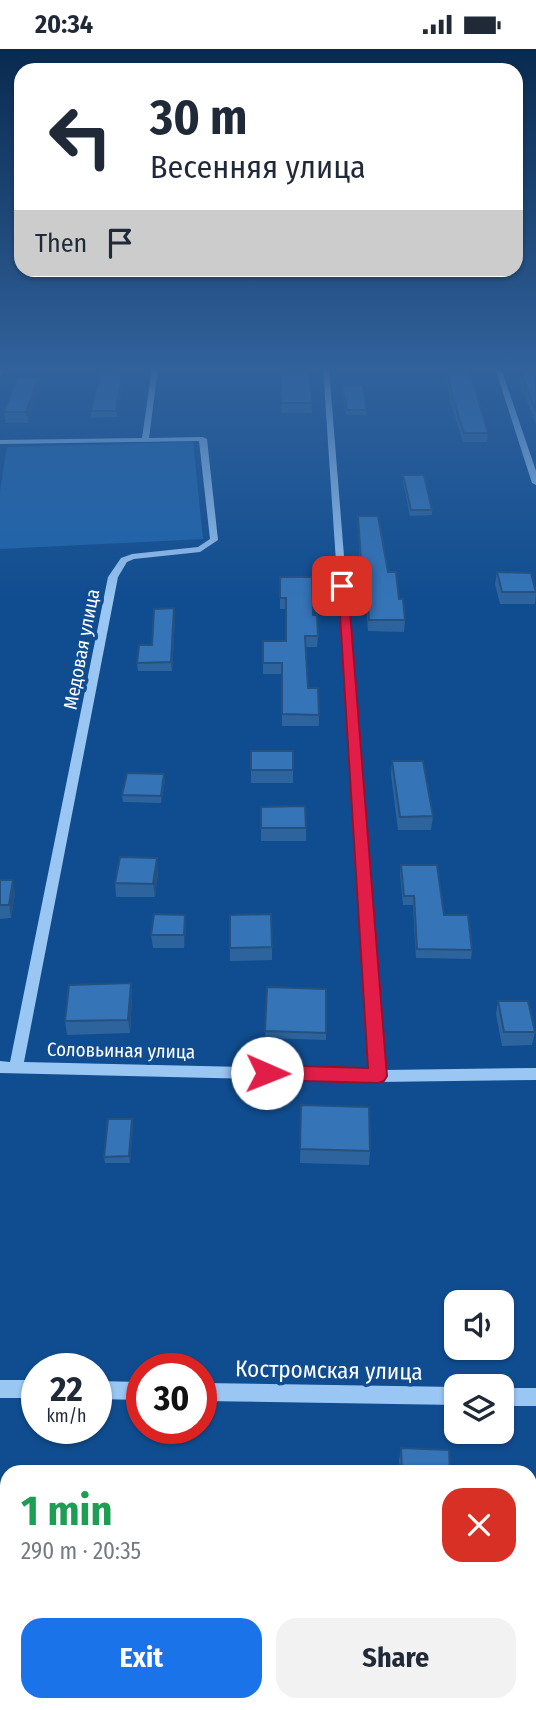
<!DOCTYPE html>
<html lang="en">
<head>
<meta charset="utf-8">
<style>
  body { margin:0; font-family:"Fira Sans Condensed",sans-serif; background:#f2f2f3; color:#1f2937; height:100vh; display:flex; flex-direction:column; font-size:26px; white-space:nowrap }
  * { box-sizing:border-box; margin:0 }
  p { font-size:23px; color:#747a83 }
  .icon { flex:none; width:38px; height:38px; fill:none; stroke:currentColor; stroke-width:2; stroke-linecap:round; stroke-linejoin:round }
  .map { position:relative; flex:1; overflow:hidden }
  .details { position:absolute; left:0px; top:1416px; width:537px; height:247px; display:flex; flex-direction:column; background:#fff; border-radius:21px 21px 0 0; box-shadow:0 2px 5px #0004 }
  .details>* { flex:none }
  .hud { position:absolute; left:14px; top:14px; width:509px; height:214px; border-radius:21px; box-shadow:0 2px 5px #0004; background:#fff; color:#1f2937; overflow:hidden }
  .controls { position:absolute; left:444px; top:1241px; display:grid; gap:14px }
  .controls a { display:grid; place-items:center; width:70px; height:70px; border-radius:14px; background:#fff; box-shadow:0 2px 5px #0004; font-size:35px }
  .speed { position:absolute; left:21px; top:1304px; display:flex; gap:14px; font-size:35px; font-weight:700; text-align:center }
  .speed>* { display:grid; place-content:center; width:91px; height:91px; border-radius:50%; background:#fff; box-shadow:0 2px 5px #0004; line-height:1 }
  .speed small { font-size:18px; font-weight:400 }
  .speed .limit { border:10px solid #d22; background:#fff; color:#111 }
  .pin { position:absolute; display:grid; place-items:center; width:60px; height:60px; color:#fff; margin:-30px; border-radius:14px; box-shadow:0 4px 10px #0006 }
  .me { position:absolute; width:77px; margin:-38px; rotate:91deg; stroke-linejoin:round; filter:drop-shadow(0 0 5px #0008) }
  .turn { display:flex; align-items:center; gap:24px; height:147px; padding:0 21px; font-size:32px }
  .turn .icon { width:91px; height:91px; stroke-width:2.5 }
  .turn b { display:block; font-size:49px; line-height:60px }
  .then { display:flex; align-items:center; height:66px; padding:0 21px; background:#0003; gap:14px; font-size:26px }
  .round { display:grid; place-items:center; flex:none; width:74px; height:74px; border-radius:21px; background:#f2f2f3 }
  .summary { display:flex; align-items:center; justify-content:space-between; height:119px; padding:0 21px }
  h1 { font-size:42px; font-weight:700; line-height:52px; color:#1e9e55 }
  .cta { display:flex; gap:14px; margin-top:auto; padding:14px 21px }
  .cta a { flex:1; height:80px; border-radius:21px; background:#1a73e8; color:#fff; font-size:28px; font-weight:700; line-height:80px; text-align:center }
  .cta a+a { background:#f2f2f3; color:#1f2937 }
  .status { display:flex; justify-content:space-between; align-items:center; height:49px; padding:0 35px; background:#fff; direction:ltr }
  .status svg { height:19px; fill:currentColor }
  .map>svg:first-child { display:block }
  .green { fill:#1e65ad }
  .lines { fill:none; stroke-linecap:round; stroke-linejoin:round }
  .minor { fill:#9ac6f3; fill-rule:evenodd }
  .wall { fill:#2d649d }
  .shaded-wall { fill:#245180 }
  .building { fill:#3474b7; stroke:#245180; stroke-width:2 }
  .route { fill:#e11d48; stroke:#92132f; stroke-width:2 }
  .labels { text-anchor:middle; stroke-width:7; stroke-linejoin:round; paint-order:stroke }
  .street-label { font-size:19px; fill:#fff; stroke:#104d90 }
  .near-street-label { font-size:23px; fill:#fff; stroke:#104d90 }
</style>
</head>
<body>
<div class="status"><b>20:34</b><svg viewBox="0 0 49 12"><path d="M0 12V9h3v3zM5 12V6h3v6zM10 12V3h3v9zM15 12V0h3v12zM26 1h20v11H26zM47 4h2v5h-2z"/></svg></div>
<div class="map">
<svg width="536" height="1661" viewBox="0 0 536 1661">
  <rect width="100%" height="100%" fill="#104d90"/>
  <path class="green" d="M193,393l10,97 -203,10v-58l7,-44z"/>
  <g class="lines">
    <path class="minor" d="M0,319h5l-2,6 -3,2z
      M152,319h6l-9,70 54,-1 4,2 11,101 -18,12 -66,7 -7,3 -9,15 -94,485 346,8 -47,-702h6l56,702 151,-2v12l-158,2 -378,-9v-12l10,1 98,-485 13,-19 11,-4 66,-7 12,-8 -11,-98 -199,3v-4l142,-2z
      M495,319h6l35,103v14l-4,-2z
      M0,1331h37v18h-37z
      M96,1332l46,1v18l-46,-1z
      M201,1334l256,4v18l-256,-4z
      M502,1339h34v18h-34z"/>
  </g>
  <path class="wall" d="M101,319h24l-8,49 -26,1v-7z
    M278,319h31l3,45h-30z
    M446,319h23l19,65 -1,9h-24l-12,-38 -5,-25z
    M520,321h16v55l-17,-46z
    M38,328l1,10 -11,36h-22l-2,-11z
    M342,336l24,25v5h-20l-4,-24z
    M403,426l29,35v5l-22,1 -7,-35z
    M358,467l30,56 17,48 -1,12 -36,-1 -2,-29h-4l-4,-75z
    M497,523l39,20 -1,12h-35l-5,-20z
    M280,528l33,38 5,21 -1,11h-11l2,41 11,27v11h-37v-52h-19v-33h23v-32h-6z
    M175,568l-3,54h-34l-1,-8z
    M251,702l42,19v13h-42z
    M392,712l41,55 -2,14h-33l-7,-56z
    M164,725l1,7 -4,22 -38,-1 -1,-7z
    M261,758l45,21v13h-45z
    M401,816l43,50 28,35 -1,9 -55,-1 -3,-53h-10l-3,-31z
    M158,822l-3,26h-39l-1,-14z
    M0,831l15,13 -4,25 -11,1z
    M230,866l42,32v13l-42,1z
    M186,879l-2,20h-31l-2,-13z
    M131,934l1,13 -2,37 -63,2 -2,-14z
    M267,938l59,2v51l-61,-2z
    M498,952l37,31 -3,13 -30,1 -6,-32z
    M301,1056l69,46 -1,14 -69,-2z
    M133,1076l-3,38h-25l-1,-6z
    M401,1399l49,24h-50l-1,-12z"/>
  <path class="shaded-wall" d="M123,319h2l-8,49 -1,-6z
    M38,328l1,10 -11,36 -2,-11z
    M174,559l1,9 -3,54 -1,-9z
    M164,725l1,7 -4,22v-7z
    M157,809l1,13 -3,26 -2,-13z
    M13,831l2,13 -4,25 -2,-13z
    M185,866l1,13 -2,20v-13z
    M131,934l1,13 -2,37 -2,-13z
    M132,1070l1,6 -3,38 -1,-7z
    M115,1656h5l-1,5h-5z"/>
  <path class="building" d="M101,319h22l-7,43h-25z
    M279,319h30l3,35h-30z
    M449,319h20l19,65h-24l-12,-38 -5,-25h3z
    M520,321h16v42z
    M17,328h21l-12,35h-22z
    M342,336h21l3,25h-19z
    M403,426h21l8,35h-21z
    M358,467h20l10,56h8l3,27h4l2,21h-36l-2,-29h-4z
    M497,523l34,1 5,19h-34z
    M280,528h32l1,38h4l1,21h-13l3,52h10l1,27 -37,-1v-51h-19v-22h23v-43h-6z
    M174,559l-3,54 -34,1 2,-18h13l2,-36z
    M251,702h42v19h-42z
    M392,712h31l10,55 -33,1z
    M127,724l37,1 -3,22 -39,-1z
    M305,757l1,22h-45v-21z
    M120,808l37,1 -4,26 -38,-1z
    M401,816h36l7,50h24l4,35 -55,-1 -3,-53h-10z
    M0,831h13l-4,25h-9z
    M154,865l31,1 -1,20h-33z
    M271,865l1,33 -42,1v-33z
    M131,934l-3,37 -63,1 4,-36z
    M267,938l59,2v44l-61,-2z
    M498,952h30l7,31h-31z
    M301,1056l68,2 1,44 -70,-2z
    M108,1070h24l-3,37 -25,1z
    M401,1399l48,2 1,22h-48z
    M14,1656h101l-1,5h-101z
    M401,1656h56l1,5h-56z"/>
  <linearGradient id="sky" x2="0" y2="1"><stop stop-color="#092a4f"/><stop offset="0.58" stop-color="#31629c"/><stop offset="1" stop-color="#31629c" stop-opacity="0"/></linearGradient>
  <rect width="536" height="551" fill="url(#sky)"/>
  <path class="route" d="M338,534l10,3 39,490 -3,5 -6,2 -111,-3 -7,-2 -3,-5 3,-5 7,-3 101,3z"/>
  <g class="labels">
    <g class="street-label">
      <text transform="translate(81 600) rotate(-79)" y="7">Медовая улица</text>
      <text transform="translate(121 1001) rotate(1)" y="7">Соловьиная улица</text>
    </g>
    <g class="near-street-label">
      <text transform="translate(329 1321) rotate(1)" y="8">Костромская улица</text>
    </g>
  </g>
</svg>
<div class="controls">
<a><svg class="icon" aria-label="sound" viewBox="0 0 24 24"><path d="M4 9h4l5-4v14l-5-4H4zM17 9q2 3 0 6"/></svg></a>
<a><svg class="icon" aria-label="layers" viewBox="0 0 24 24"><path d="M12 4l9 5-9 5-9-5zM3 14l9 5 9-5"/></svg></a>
</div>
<div class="speed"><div>22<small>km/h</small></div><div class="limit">30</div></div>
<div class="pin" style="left:342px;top:537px;background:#d93025"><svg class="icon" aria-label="arrive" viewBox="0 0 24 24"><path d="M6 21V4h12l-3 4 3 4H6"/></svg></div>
<svg class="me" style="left:267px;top:1024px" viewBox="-20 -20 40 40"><circle r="19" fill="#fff"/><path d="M0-13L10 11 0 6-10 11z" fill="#e11d48"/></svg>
<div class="hud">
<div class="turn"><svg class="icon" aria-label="left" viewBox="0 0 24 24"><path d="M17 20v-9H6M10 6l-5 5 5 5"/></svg><div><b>30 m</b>Весенняя улица</div></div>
<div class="then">Then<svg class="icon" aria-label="arrive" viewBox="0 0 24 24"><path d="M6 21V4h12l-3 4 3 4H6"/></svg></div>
</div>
<section class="details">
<div class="summary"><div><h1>1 min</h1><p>290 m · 20:35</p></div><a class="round" style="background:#d93025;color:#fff"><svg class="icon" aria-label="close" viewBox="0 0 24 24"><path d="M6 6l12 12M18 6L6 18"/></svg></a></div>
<div class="cta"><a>Exit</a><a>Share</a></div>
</section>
</div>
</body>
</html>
